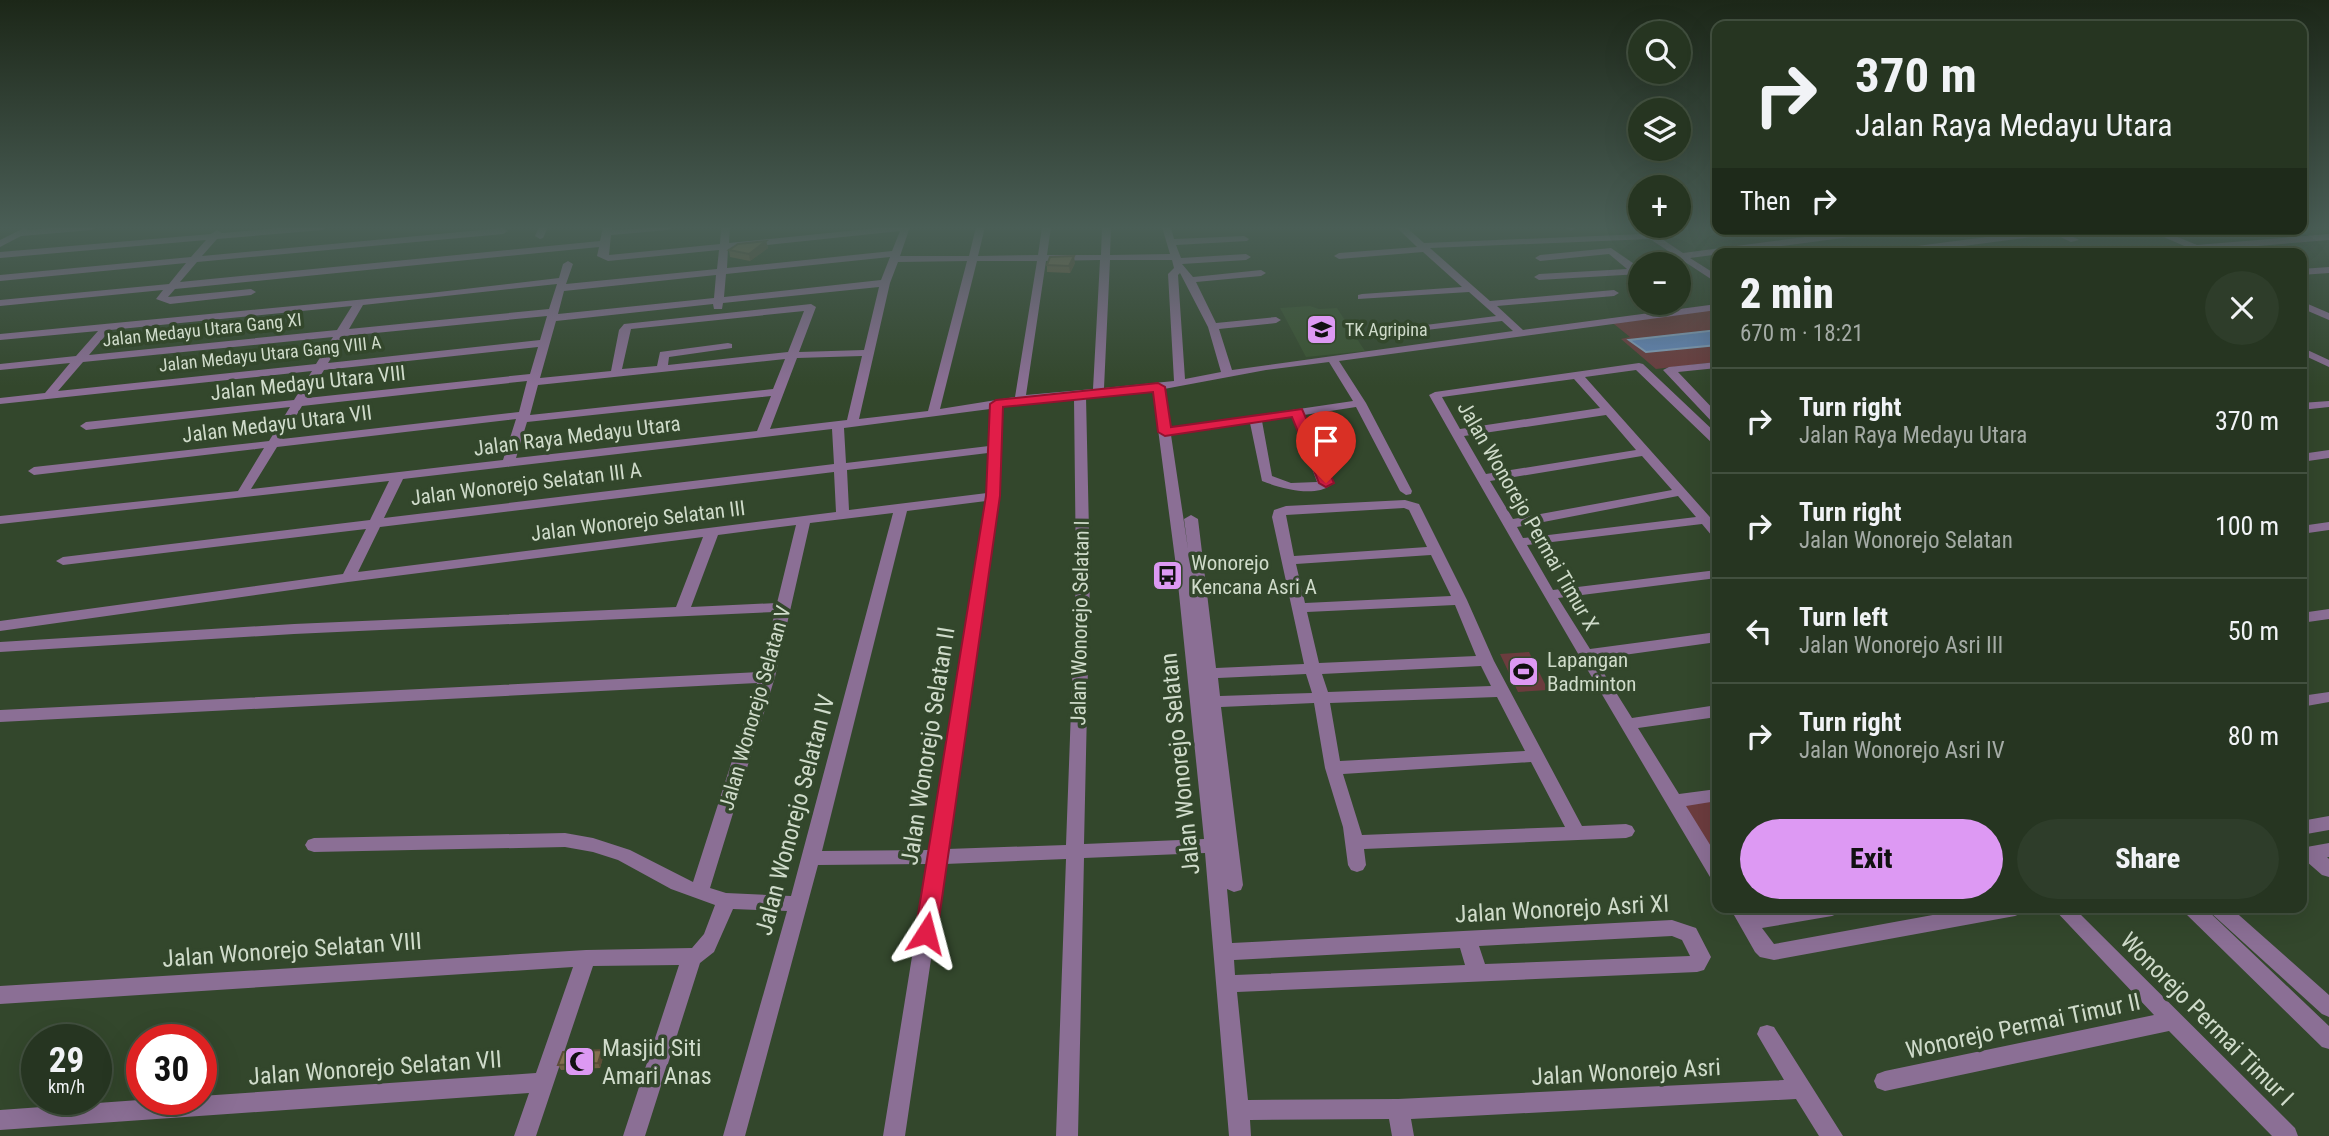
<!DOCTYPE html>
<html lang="en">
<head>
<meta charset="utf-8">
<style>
  body { margin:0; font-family:"Roboto Condensed",sans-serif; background:#2e3d2a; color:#f1f3f6; height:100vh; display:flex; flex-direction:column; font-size:26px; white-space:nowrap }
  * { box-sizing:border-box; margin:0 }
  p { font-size:23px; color:#a4aba5 }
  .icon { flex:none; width:38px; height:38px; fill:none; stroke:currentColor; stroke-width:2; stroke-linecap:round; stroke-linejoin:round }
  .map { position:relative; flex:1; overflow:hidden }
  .panel { position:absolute; left:1712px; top:248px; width:595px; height:665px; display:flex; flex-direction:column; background:#263521; border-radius:14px; box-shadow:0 7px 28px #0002,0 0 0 2px #42503f }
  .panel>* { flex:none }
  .guide { position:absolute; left:1712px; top:21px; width:595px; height:214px; border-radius:14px; box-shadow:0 7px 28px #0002,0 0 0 2px #42503f; background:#263521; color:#f1f3f6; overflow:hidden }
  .tools { position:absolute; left:1628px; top:21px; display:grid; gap:14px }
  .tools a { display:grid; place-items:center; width:63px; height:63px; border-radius:50%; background:#263521; box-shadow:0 7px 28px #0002,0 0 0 2px #42503f; font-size:35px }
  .speed { position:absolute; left:21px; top:1024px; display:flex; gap:14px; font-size:35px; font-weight:700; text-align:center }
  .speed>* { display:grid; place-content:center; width:91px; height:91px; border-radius:50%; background:#263521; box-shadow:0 7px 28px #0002,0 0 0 2px #42503f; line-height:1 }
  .speed small { font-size:18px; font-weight:400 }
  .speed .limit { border:10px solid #d22; background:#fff; color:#111 }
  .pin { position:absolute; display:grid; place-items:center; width:60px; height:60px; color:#fff; margin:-72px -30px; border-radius:50% 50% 50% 0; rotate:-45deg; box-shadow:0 0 7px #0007 }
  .pin .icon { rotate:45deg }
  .me { position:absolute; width:77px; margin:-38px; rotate:9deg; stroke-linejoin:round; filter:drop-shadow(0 0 5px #0008) }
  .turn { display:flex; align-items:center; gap:24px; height:147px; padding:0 28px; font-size:32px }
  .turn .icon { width:91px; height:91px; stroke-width:2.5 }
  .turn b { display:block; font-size:49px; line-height:60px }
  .then { display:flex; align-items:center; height:66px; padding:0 28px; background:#0003; gap:14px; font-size:26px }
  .round { display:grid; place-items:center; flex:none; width:74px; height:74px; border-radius:37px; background:#2e3d2a }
  .overview { display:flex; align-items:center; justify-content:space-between; height:119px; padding:0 28px }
  h1 { font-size:42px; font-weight:800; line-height:52px }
  .button { display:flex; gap:14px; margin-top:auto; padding:14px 28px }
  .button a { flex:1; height:80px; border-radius:42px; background:#dd99f3; color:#111; font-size:28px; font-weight:800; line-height:80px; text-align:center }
  .button a+a { background:#2e3d2a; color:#f1f3f6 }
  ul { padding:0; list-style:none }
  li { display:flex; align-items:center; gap:21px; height:105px; padding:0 28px; border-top:2px solid #42503f }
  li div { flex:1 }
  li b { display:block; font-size:26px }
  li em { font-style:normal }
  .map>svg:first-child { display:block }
  .built { fill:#3a5331 }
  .green { fill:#6c3c3e }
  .water { fill:#6486b8; stroke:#84a0bd; stroke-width:2 }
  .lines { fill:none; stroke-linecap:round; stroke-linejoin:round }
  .minor { fill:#8b6f95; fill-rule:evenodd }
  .tertiary { fill:#8b6f95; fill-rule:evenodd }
  .wall { fill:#725f45 }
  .shaded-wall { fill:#5c4e38 }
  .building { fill:#846f50; stroke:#5c4e38; stroke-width:2 }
  .route { fill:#e11d48; stroke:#92132f; stroke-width:2 }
  .labels { text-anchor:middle; stroke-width:7; stroke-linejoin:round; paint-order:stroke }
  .far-street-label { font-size:18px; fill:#cfdbca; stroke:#33472c }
  .far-poi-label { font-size:18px; fill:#cfdbca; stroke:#33472c; text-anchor:start }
  .street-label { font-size:21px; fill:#cfdbca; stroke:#33472c }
  .poi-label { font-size:21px; fill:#cfdbca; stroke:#33472c; text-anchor:start }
  .near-street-label { font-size:24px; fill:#cfdbca; stroke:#33472c }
  .near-poi-label { font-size:24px; fill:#cfdbca; stroke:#33472c; text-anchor:start }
</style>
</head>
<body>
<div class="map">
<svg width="2329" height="1136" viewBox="0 0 2329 1136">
  <rect width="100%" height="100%" fill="#33472c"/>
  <path class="built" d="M1310,306l9,3 18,-1 28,43 -59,6 -26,-49z"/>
  <path class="green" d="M1717,308v54l-61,7 -35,-30 9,-2 -21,-17z
    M1529,652l19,38 -30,2 -18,-38z
    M1715,799l2,2v65l-38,-62z"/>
  <path class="water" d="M1717,330v15l-71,7 -17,-12z"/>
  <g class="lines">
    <path class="minor" d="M61,227h35l-4,3 -71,6 -21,11v-7l24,-12 4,2z
      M289,227h38l-4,3 -106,9 -15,17 301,-28 5,3 -5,3 -306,28 -17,20 420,-41 3,-14h9v3l60,-3 -4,3 -57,5 -2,20 111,-11 1,-17h9l-1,16 158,-16h23l-10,29h69l7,-29h9l-7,29 60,-1 4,-28h9l-4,28h54l1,-28h9l-1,28 60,-1 -8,-27h9l3,12 70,-3 5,3 -2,2 -71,4 5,13 65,-4 5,3 -5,3 -64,4 11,13 68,-7 5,3 -5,3 -65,6 20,41 60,-6 5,3 -5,3 -57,6 13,41 281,-39 -11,-10 -143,17v-4l4,-1 133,-17 -27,-24 -111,7v-4l4,-1 100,-7 -39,-35 -84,7 -5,-3 5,-3 78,-6 -21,-20h10l18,16 219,-9v-4l3,-1 51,-2 -41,8 27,18 182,-24h27l-4,3 -198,26 27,17v8l-67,-44 -220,9 60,53 124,-11 5,3 -5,3 -117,10 26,24 194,-26v6l-378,51 27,42 46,88 -1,3 -5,1 -6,-4 -44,-84 -52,8 27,70c-17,13 -51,3 -69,-4l-12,-58 -79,12 17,114 -4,-30 7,-4 7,4 18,149 88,-4 -32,-147 2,-7 12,-4 119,-6 14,4 48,96 27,61 88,165 44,-2 6,2 3,5 -3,5 -6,2 -262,11 2,16 -3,5 -6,2 -6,-2 -3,-5 -5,-38 -18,-59 -11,-65 -93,4 22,178 -2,5 -7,2 -7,-3 5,54 440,-23 24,8 15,29 -7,13 -7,2 -460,20 11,108 150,-1 386,-19 -27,-46 3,-7 7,-2 7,2 69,109h-24l-23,-37 -385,20 3,17h-22l-3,-17 -139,1 1,16h-22l-24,-283 -121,5 -6,278h-22l10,-277 -121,5 -40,272h-22l44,-272 -109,1 -73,271h-22l64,-225 -54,-2 -19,43 -14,11 -55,173h-22l56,-171 -86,1 -57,170h-22l15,-43 -529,37v-20l153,-11h48v-3l335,-23 37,-106 -573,37v-18l586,-36 106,-2 12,-14 11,-29 -44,-16 -53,-29 -25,-8 -28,-5 -251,5 -6,-2 -3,-5 3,-5 6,-2 251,-5 28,5 37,12 63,32 64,-199 -757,39v-12l760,-38 15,-60 -481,22 -294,18v-10l294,-18 382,-17 27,-70 -355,45 -348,49v-10l343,-47 23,-45 -303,36 -7,-4 7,-4 307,-37 19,-39 -389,43v-8l238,-25 26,-43 -230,27 -6,-4 6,-4 235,-26 21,-34 -204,23 -6,-4 6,-4 208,-22 18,-29 -312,33v-6l45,-5 25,-30 -70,7v-6l76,-8 22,-25 -98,9v-6l430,-41 129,-15 4,-14 5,-3 5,3 -7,20 151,-15 2,-19 -111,11 -11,-5 2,-9 -424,42 -7,8 83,-8 5,3 -5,3 -81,9 -14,-5 7,-9 -163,16v-6l169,-16 17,-21 -186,18v-6l191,-18 15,-17 -206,18v-6l211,-18 6,-4 5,3zM900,231l-8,20 -165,17 1,-19zM890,257l-9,23 -157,17 2,-23zM1100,260l-7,129 -67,6 20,-134zM1110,260h62l2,8 -6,6 6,107 -70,7zM967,261l-39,150 -69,8 31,-136 8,-21zM977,261h60l-22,136 -75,12zM1180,273l28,54 13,45 -36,7 -7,-104zM716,275l-2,23 -156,16 6,-23zM557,284l-8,25 -200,20 14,-24zM879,287l-15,63 -65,2 17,-45 -5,-3 -187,20 -5,6 -8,41 -71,7 16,-57 157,-17 1,5h8l1,-6zM352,306l-15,24 -248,25 21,-25zM804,311l-16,41 -120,13 1,-8 63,-9v-4l-4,-1 -68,9 -3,14 -35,3 9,-40zM547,316l-7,24 -212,23 17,-27zM333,337l-17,27 -258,27 25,-29zM538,347l-8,27 -223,24 17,-28zM862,356l-15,64 -77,9 27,-71zM785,359l-12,30 -243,26 8,-30zM1329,362l24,39 -183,27 -6,-39 102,-19zM527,381l-8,31 -237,27 20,-33zM1153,391l24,183 27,265 -120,5 6,-268 -4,-179zM771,396l-14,35 -241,27 11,-36zM1074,398l2,178 -10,269 -119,4 52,-353 3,-90zM990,409l-1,37 -143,17 -2,-35zM1293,417l24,65 -26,1 -19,-7 -10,-55zM516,419l-13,41 -252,29 26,-42zM832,429l2,35 -450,54 19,-39zM988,453l-1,40 -138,17 -2,-40zM834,472l2,40 -478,60 22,-45zM986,501l-57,349 -107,1 85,-340zM1404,508l5,2 18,37 -133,9 -8,-41zM893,513l-102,383 -65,-3 -16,-5 65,-211 35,-154zM796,525l-19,78 -86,4 27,-72zM1431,555l20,41 -146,7 -9,-39zM1455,605l21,51 -157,7 -12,-51zM1481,666l10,20 -163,6 -6,-18zM1306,674l6,19 -92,3 -2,-18zM1497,697l28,54 -185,10 -10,-58zM1531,762l34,65 -203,8 -19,-61zM1672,936l10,4 8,16 -205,8 -6,-18zM1460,948l5,17 -230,10 -1,-15z
      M539,227h9l-5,11 -3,1 -5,-3z
      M1565,227h10l1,1 -5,3z
      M2047,229h12l20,11 -8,2 -17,-8 -152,20h-28l5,-3z
      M2213,244l16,8 2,2h-12l-9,-5v-4z
      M2196,245l3,1v4l-31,4h-34l5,-3z
      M1611,248l29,20v6l-101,6 -5,-3 5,-3 88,-5 -18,-15 -69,7 -5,-3 5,-3z
      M2329,267v6l-28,2v-6z
      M2301,301l28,12v7l-28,-12z
      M2301,347l28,13v7l-28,-13z
      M1717,362v6l-39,4 39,41v10h-4l-50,-53 6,-3z
      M1639,363l4,1 74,70v11l-4,-1 -77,-74 -51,7 132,148v12l-5,-1 -10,-12 -175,21 26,45 164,-20v8l-159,20 32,51 127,-17v10l-122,17 37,59 85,-13v12l-79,11 41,66 38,-5v12l-31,5 31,50v23l-7,-2c-95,-160 -189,-319 -281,-482l6,-3zM1574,379l26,29 -140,21 -18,-32zM1606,415l30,35 -150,24 -22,-38zM1642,456l30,34 -159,29 -23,-38zM1678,496l18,21 -173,21 -6,-11z
      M2329,401v6l-28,3v-7z
      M2329,450v8l-28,4v-8z
      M2329,522v8l-28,4v-8z
      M2329,609v10l-28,4v-10z
      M2329,692v10l-28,5v-11z
      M2329,816v14l-28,5v-14z
      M2329,843v14h-2l2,2v18l-7,-2 -16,-14 -5,1v-14z
      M1730,908h19l4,6 34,-6h54l-2,5 -7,3 -70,12 12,16 197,-36h53l-2,5 -7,3 -241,44 -14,-3 -5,-5z
      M2053,908h21l221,220 3,8h-26l-103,-105 -284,60 -8,-3 -3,-7 3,-7 8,-3 269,-56z
      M2183,908h22l124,118v23l-7,-2 -137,-134z
      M2209,908h22l98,87v22l-7,-3 -111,-101z"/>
    <path class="tertiary" d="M2145,229h13l39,16 132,-11v6l-133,11z"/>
  </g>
  <path class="wall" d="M766,241l2,7 -18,13 -20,-4 -1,-7z
    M1075,263l-5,10 -23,-1v-7z
    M604,1054l-4,14 -39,2 -3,-5z"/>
  <path class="shaded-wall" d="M766,241l2,7 -18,13 -1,-7z
    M1074,256l1,7 -5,10 -1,-7z
    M602,1050l2,4 -4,14 -2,-5z"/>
  <path class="building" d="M766,241l-17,13 -20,-4 9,-6z
    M1074,256l-5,10 -22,-1 3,-8z
    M602,1050l-4,13 -40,2 5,-13z"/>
  <linearGradient id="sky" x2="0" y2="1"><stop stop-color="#1c2718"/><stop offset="0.59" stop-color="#4a5e56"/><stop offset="1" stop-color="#4a5e56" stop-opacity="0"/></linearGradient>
  <rect width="2329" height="386" fill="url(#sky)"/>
  <path class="route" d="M1158,383l7,4 6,40 131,-18 32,74 -8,4 -7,-4 -27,-66 -127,19 -7,-4 -5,-40 -150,15 -3,89 -63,437 -4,7 -7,2 -8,-2 -3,-7 71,-437 4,-92 6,-4z"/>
  <defs>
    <symbol id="school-square" viewBox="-11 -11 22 22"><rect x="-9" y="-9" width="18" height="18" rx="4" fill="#dd99f3" stroke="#33472c"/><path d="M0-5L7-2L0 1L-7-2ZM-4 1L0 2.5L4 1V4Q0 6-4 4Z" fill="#111"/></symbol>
    <symbol id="bus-square" viewBox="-11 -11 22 22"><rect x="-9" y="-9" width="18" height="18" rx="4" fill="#dd99f3" stroke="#33472c"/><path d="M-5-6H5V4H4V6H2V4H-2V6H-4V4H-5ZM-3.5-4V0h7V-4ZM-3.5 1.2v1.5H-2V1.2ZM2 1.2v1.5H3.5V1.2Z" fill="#111"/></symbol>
    <symbol id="stadium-square" viewBox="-11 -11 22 22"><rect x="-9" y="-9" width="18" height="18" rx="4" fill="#dd99f3" stroke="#33472c"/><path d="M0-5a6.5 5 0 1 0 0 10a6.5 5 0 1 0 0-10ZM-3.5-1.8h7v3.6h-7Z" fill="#111"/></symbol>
    <symbol id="mosque-square" viewBox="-11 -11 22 22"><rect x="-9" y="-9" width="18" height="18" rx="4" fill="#dd99f3" stroke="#33472c"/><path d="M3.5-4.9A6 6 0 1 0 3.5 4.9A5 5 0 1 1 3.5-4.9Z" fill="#111"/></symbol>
  </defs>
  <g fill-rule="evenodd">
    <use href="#school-square" x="1304" y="312" width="35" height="35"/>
    <use href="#bus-square" x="1150" y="558" width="35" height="35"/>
    <use href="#stadium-square" x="1506" y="654" width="35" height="35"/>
    <use href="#mosque-square" x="562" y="1044" width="35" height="35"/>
  </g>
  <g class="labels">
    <g class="far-street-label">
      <text transform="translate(202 330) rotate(-6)" y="6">Jalan Medayu Utara Gang XI</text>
      <text transform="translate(270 354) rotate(-6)" y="6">Jalan Medayu Utara Gang VIII A</text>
    </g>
    <g class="far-poi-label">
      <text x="1345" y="336">TK Agripina</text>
    </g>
    <g class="street-label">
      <text transform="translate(308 383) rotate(-6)" y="7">Jalan Medayu Utara VIII</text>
      <text transform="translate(277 424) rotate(-7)" y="7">Jalan Medayu Utara VII</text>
      <text transform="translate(577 436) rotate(-7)" y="7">Jalan Raya Medayu Utara</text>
      <text transform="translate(526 484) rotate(-7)" y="7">Jalan Wonorejo Selatan III A</text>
      <text transform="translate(1528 516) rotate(60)" y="7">Jalan Wonorejo Permai Timur X</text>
      <text transform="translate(638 521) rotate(-7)" y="7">Jalan Wonorejo Selatan III</text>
      <text transform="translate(1080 623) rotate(-89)" y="7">Jalan Wonorejo Selatan I</text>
      <text transform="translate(755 708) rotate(-74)" y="7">Jalan Wonorejo Selatan V</text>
    </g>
    <g class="poi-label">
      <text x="1191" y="570">Wonorejo<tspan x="1191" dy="24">Kencana Asri A</tspan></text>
      <text x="1547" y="667">Lapangan<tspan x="1547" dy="24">Badminton</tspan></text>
    </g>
    <g class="near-street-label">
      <text transform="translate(928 746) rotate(-81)" y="8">Jalan Wonorejo Selatan II</text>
      <text transform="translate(1180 764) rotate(-96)" y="8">Jalan Wonorejo Selatan</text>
      <text transform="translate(795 815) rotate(-75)" y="8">Jalan Wonorejo Selatan IV</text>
      <text transform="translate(1562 909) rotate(-3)" y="8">Jalan Wonorejo Asri XI</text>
      <text transform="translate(292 950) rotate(-4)" y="8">Jalan Wonorejo Selatan VIII</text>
      <text transform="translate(2207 1019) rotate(45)" y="8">Wonorejo Permai Timur I</text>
      <text transform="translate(2023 1026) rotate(-12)" y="8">Wonorejo Permai Timur II</text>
      <text transform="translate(375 1068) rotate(-4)" y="8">Jalan Wonorejo Selatan VII</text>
      <text transform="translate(1626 1072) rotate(-3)" y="8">Jalan Wonorejo Asri</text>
    </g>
    <g class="near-poi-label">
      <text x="602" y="1056">Masjid Siti<tspan x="602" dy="28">Amari Anas</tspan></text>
    </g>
  </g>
</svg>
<div class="tools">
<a><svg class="icon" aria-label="search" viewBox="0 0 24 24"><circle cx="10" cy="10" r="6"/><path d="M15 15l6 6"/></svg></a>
<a><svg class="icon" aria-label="layers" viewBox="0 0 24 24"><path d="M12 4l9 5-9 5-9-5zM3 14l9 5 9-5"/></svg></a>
<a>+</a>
<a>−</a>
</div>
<div class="speed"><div>29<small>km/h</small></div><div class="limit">30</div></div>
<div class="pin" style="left:1326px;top:483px;background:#d93025"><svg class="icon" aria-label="arrive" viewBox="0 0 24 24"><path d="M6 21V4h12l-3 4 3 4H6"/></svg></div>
<svg class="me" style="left:926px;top:933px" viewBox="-20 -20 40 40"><path d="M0-17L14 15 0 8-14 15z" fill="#e11d48" stroke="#fff" stroke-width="4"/></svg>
<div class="guide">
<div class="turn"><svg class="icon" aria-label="right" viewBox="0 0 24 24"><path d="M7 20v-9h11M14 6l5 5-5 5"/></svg><div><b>370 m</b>Jalan Raya Medayu Utara</div></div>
<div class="then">Then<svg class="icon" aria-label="right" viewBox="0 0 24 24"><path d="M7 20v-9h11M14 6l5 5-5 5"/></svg></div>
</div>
<section class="panel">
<div class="overview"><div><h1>2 min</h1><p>670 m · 18:21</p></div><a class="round"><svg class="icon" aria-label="close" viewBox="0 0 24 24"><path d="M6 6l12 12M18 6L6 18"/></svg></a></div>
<ul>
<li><svg class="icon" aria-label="right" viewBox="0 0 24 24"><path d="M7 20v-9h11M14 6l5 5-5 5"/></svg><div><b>Turn right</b><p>Jalan Raya Medayu Utara</p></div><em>370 m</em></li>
<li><svg class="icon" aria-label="right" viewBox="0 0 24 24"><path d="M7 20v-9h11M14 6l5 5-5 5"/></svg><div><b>Turn right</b><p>Jalan Wonorejo Selatan</p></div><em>100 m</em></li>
<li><svg class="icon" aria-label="left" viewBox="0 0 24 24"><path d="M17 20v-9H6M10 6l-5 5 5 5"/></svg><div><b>Turn left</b><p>Jalan Wonorejo Asri III</p></div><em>50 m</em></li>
<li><svg class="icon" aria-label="right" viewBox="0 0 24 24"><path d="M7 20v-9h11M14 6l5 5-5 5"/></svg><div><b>Turn right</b><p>Jalan Wonorejo Asri IV</p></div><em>80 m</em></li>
</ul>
<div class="button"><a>Exit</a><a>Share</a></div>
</section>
</div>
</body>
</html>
